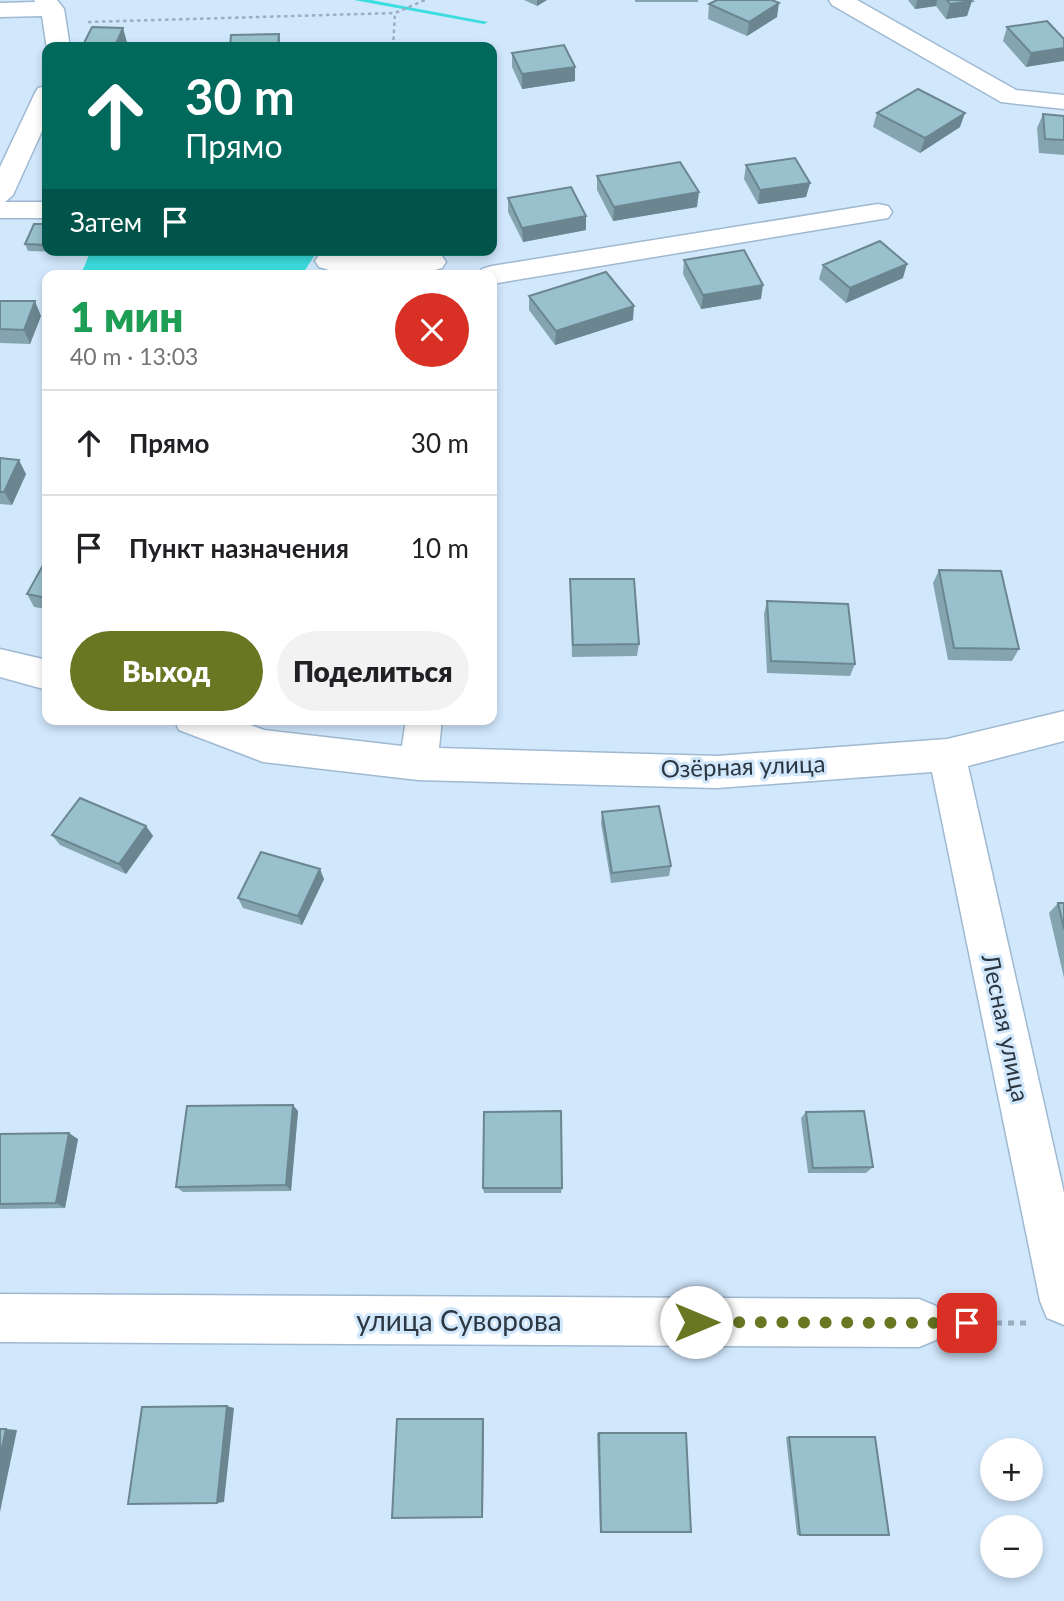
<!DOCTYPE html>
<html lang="ru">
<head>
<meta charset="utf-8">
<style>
  body { margin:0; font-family:Lato,sans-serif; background:#f2f2f2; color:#202124; height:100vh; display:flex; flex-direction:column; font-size:26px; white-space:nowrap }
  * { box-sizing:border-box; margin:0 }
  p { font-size:23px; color:#757577 }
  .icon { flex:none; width:38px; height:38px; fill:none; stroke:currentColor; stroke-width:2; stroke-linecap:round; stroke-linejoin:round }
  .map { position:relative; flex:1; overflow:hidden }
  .panel { position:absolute; left:42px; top:270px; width:455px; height:455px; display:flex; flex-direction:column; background:#fff; border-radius:14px; box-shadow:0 4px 10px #0003 }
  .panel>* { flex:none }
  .hud { position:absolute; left:42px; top:42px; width:455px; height:214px; border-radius:14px; box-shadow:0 4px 10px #0003; background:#00695c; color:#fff; overflow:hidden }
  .buttons { position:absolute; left:980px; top:1438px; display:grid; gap:14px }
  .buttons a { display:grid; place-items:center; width:63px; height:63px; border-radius:50%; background:#fff; box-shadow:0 4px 10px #0003; font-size:35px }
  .pin { position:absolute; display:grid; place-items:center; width:60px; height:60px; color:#fff; margin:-30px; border-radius:14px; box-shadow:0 4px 10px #0006 }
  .me { position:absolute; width:77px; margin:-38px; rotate:90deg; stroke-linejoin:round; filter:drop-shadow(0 0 5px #0008) }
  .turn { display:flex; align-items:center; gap:24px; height:147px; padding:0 28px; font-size:32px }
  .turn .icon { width:91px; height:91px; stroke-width:2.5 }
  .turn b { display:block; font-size:49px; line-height:60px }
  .then { display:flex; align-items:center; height:66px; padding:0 28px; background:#0003; gap:14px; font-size:26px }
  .round { display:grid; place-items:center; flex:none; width:74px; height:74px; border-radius:37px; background:#f2f2f2 }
  .summary { display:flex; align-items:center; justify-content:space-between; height:119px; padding:0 28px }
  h1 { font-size:42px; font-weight:800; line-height:52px; color:#1e9e55 }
  .button { display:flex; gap:14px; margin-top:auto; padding:14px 28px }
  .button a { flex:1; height:80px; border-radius:42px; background:#697622; color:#fff; font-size:28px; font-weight:800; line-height:80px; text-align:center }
  .button a+a { background:#f2f2f2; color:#202124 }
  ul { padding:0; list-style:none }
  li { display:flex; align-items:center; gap:21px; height:105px; padding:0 28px; border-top:2px solid #e0e0e0 }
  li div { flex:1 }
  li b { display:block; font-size:26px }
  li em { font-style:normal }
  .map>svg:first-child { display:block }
  .water { fill:#3cddde }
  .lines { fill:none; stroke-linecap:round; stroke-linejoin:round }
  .stream { fill:#3cddde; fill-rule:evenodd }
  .minor-casing { stroke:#9fb9d2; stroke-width:3 }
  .path-far1 { stroke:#9badbf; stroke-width:2.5; stroke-dasharray:3.5 3.5; stroke-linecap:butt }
  .path { stroke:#9badbf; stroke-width:5; stroke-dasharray:6 6; stroke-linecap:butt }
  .minor { fill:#fff; fill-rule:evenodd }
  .wall { fill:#84a5b0 }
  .shaded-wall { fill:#6b8690 }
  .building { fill:#99c0cd; stroke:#6b8690; stroke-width:2 }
  .route { stroke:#697622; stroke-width:12; stroke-dasharray:0 21.6 }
  .labels { text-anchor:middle; stroke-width:6; stroke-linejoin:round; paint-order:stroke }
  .street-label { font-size:24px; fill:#2c3741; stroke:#d1e7fc }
  .near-street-label { font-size:28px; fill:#2c3741; stroke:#d1e7fc }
</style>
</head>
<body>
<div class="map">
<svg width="1064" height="1601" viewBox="0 0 1064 1601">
  <rect width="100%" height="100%" fill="#d1e7fc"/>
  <path class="water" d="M91,250h227l-16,25h-217l-3,-3z"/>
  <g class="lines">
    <path class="stream" d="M354,0h17l117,22 -4,2z"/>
    <defs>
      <path id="minor" d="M34,0h23l7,9 6,38 -23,2 -5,-33 -42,1v-14l35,-1z
        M829,0h28l159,90 48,5v14l-63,-7 -169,-97z
        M47,86v34l-34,75 -8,7h42v16h-47v-51l35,-74 3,-5z
        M878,204l10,2 4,6 -4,6 -396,66v-9h-14l4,-6 10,-3z
        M329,252l103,1 10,3 4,6 -4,6 -10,3 -103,-1 -10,-3 -4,-6 4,-6z
        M0,649l47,11v30l-47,-13z
        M1064,711v30l-96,25 96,427v132l-17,-7 -7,-17 -108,-529 -215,16 -299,-8 -155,-18 -84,-32 -5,-11h61l29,11 138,16 4,-27h36l-3,29 278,8 230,-17z
        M0,1294l919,5 17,7 7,17 -7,17 -17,7 -919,-5z"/>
    </defs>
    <use href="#minor" class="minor-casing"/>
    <path class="path-far1" d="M88,22l307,-9
      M393,47l2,-34 30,-13"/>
    <path class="path" d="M960,1323h68"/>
    <use href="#minor" class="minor"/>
  </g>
  <path class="wall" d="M524,0h23l-10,6z
    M635,0h63v2h-63z
    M908,0h62l-3,16 -21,3 -10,-13 -21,3z
    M709,4l68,13 -30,19 -39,-17z
    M1007,27l57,12 -38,28 -23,-26z
    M127,42l-2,5h-41l-1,-2z
    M512,53l63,28 -53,8 -10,-22z
    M877,113l83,14 -40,26 -47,-26z
    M1043,114l21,2v39l-25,-2 -2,-25z
    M746,165l64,18 -4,14 -48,7 -14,-25z
    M597,176l100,31 -84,14 -16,-31z
    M508,198l78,32 -63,12 -15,-30z
    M47,224v26h17l-1,2 -35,-1 -3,-7z
    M684,260l77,39 -60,10 -18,-35z
    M823,265l80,13 -57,25 -27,-24z
    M529,296l104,24 -78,25 -26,-35z
    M0,301l41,15 -11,28 -30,-1z
    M0,458l26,16 -14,31 -12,-1z
    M47,558v51l-13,-2 -7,-13z
    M939,570l80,79 -7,12 -64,-1 -15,-77z
    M570,579l69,65 -2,12 -65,1z
    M767,601l88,63 -5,12 -83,-3 -3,-59z
    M602,812l69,54 -2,10 -58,7 -10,-60z
    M146,826l7,10 -27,38 -66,-29 -8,-10z
    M324,879l-22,46 -59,-17 -5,-10z
    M1058,903h6v75l-15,-65z
    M298,1111l-7,80 -108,1 -7,-5z
    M806,1112l67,55 -7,6h-58l-7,-55z
    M0,1134l78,5 -13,69 -65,1z
    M483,1188h79l-1,5h-77z
    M597,1433h2l2,99 -1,-2z
    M786,1437h89l-75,98h-3z"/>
  <path class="shaded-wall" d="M537,0h10l-10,6z
    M917,0h20l-1,6 -21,3z
    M972,1l-5,15 -21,3 4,-15z
    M779,3l-2,14 -30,19 2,-14z
    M123,28l4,14 -2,5h-10z
    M279,34l2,13h-3z
    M1064,48v13l-38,6 5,-14z
    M575,67v14l-53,8v-15z
    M965,113l-5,14 -40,26 5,-15z
    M810,183l-4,14 -48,7 2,-14z
    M699,192l-2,15 -84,14 1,-14z
    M586,216v14l-63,12 -1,-14z
    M907,264l-4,14 -57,25 4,-15z
    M763,285l-2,14 -60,10 2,-14z
    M35,301l6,15 -11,28 -6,-14z
    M634,306l-1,14 -78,25 1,-14z
    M19,460l7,14 -14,31 -8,-13z
    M146,826l7,10 -27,38 -7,-10z
    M320,869l4,10 -22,46 -4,-9z
    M293,1105l5,6 -7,80 -5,-6z
    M69,1133l9,6 -13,69 -9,-5z
    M227,1406l7,2 -10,94 -7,1z
    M483,1419l1,1 -1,96 -1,1z
    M6,1429l11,1 -17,82v-55z"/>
  <path class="building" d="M717,0h55l7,3 -30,19 -40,-18z
    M947,0h23l2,1 -22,3z
    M1047,21l17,18v9l-33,5 -24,-26z
    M92,27l31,1 -8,18 -32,-1z
    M279,34l-1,13h-48l1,-12z
    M564,45l11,22 -53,7 -10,-21z
    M918,89l47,24 -40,25 -48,-25z
    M1043,114l21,2v24l-19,-1z
    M795,158l15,25 -50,7 -14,-25z
    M680,162l19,30 -85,15 -17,-31z
    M571,187l15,29 -64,12 -14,-30z
    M34,224h13v21l-22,-1z
    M880,241l27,23 -57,24 -27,-23z
    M744,250l19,35 -60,10 -19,-35z
    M606,272l28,34 -78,25 -27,-35z
    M0,301h35l-11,29 -24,-1z
    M0,458l19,2 -15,32h-4z
    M47,558v40l-20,-4z
    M939,570l62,1 18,78 -65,-1z
    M570,579h64l5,65 -66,1z
    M767,601l81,3 7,60 -84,-3z
    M80,798l66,28 -27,38 -67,-29z
    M659,806l12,60 -59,7 -10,-61z
    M261,852l59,17 -22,47 -60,-18z
    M1058,903h6v26z
    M293,1105l-7,80 -110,2 11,-81z
    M561,1111l1,77h-79l1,-76z
    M864,1111l9,56 -60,1 -7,-56z
    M69,1133l-13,70 -56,1v-70z
    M227,1406l-10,97 -89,1 14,-97z
    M397,1419h86l-1,98 -90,1z
    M0,1429h6l-6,28z
    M599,1433h87l5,99h-90z
    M789,1437h86l14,98h-89z"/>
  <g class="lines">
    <path class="route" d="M696,1322l271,1"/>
  </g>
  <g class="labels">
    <g class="street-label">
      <text transform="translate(743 767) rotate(-2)" y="8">Озёрная улица</text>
      <text transform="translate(1005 1028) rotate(78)" y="8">Лесная улица</text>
    </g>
    <g class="near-street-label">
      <text x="459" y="1331">улица Суворова</text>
    </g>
  </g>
</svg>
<div class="buttons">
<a>+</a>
<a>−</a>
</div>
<div class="pin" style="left:967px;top:1323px;background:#d93025"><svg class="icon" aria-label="arrive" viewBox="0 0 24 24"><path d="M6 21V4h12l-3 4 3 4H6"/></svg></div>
<svg class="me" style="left:696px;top:1322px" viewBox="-20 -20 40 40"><circle r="19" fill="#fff"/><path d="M0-13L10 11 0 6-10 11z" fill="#697622"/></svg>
<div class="hud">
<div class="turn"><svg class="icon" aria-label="ahead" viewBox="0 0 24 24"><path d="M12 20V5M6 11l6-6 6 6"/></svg><div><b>30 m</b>Прямо</div></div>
<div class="then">Затем<svg class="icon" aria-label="arrive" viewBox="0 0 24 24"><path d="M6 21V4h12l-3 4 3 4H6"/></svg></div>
</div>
<section class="panel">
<div class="summary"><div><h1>1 мин</h1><p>40 m · 13:03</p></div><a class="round" style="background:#d93025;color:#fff"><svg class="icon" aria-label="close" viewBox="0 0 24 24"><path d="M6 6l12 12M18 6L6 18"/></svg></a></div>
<ul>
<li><svg class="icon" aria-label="ahead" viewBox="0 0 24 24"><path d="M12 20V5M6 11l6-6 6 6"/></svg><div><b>Прямо</b></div><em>30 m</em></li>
<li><svg class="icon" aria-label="arrive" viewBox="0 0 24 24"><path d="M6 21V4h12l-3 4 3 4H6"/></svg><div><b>Пункт назначения</b></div><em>10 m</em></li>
</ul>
<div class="button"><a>Выход</a><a>Поделиться</a></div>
</section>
</div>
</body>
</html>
